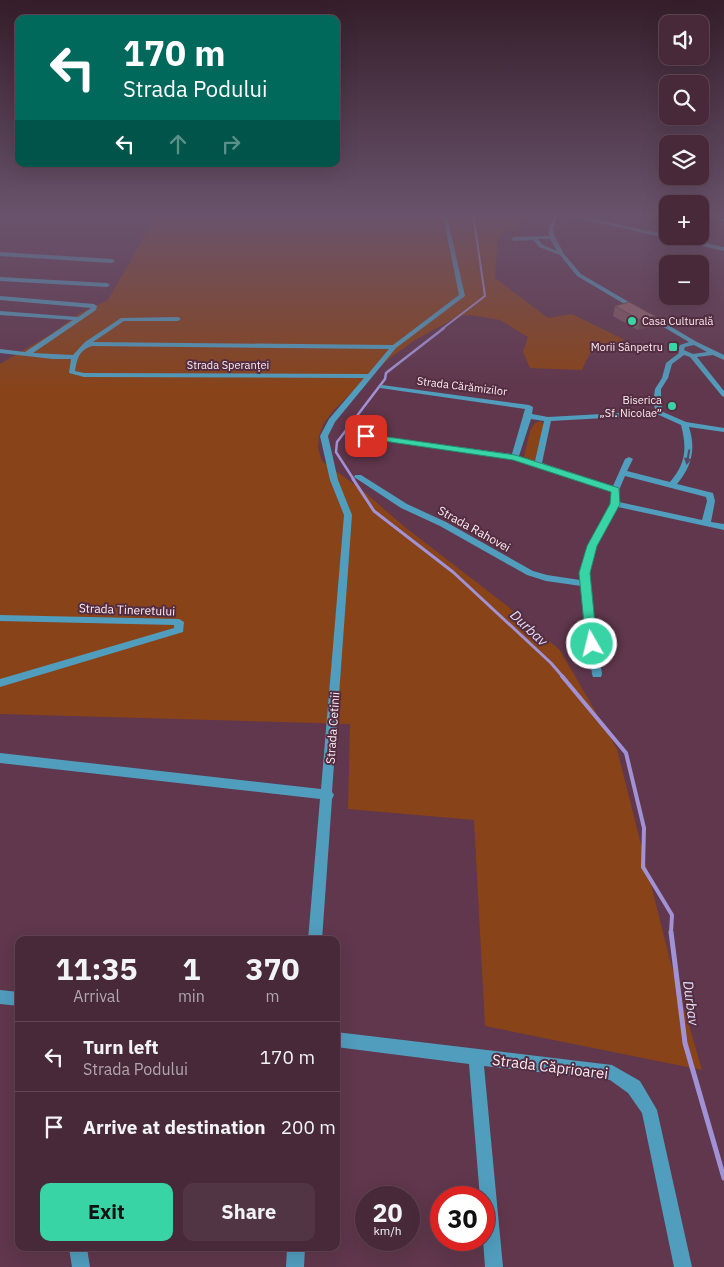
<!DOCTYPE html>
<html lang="en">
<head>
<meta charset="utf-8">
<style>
  body { margin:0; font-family:"IBM Plex Sans",sans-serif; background:#523544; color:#f1f3f6; height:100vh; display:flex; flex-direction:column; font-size:19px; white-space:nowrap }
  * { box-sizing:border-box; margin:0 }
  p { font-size:16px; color:#b1a6ae }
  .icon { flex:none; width:28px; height:28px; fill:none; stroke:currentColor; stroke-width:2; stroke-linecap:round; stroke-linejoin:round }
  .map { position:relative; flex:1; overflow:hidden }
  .sheet { position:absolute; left:15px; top:936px; width:325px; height:315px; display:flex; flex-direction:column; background:#482939; border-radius:10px; box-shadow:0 5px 20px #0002,0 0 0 1px #604553 }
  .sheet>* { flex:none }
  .banner { position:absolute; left:15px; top:15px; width:325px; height:152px; border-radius:10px; box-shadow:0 5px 20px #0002,0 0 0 1px #604553; background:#00695c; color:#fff; overflow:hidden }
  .controls { position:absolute; left:659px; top:15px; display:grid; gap:10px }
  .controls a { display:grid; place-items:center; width:50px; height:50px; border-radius:10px; background:#482939; box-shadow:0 5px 20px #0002,0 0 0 1px #604553; font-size:25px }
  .speed { position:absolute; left:355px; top:1186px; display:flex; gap:10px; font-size:25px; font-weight:700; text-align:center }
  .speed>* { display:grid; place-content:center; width:65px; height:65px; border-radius:50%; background:#482939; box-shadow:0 5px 20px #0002,0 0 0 1px #604553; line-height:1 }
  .speed small { font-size:12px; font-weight:400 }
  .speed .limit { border:8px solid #d22; background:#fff; color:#111 }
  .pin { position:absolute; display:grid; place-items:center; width:42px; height:42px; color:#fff; margin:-21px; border-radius:10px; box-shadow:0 2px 8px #0006 }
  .me { position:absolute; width:55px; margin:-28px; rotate:352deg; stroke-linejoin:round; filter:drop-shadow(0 0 4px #0008) }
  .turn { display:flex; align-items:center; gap:18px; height:105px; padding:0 25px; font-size:22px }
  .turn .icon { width:65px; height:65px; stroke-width:2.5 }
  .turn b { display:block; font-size:35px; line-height:42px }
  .lanes { display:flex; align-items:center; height:48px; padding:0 25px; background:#0003; justify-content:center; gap:25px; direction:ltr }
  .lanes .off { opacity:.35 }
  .eta { display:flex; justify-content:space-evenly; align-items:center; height:85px; text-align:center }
  .eta b { font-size:30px; font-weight:700; line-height:35px }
  .action { display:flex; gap:10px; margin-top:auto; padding:10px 25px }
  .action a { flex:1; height:58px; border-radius:10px; background:#38d4a6; color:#111; font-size:20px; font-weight:700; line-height:58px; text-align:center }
  .action a+a { background:#523544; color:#f1f3f6 }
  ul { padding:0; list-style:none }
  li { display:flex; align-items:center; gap:15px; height:70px; padding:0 25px; border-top:1px solid #604553 }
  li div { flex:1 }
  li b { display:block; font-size:19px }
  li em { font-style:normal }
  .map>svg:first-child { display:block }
  .green { fill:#884319 }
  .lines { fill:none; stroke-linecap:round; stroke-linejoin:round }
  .stream-far4 { stroke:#a192d5; stroke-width:2 }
  .stream-far3 { stroke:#a192d5; stroke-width:2.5 }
  .stream-far2 { stroke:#a192d5; stroke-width:3 }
  .stream-far1 { stroke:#a192d5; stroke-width:4 }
  .stream { stroke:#a192d5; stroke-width:5 }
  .minor { fill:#519dbd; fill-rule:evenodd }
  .wall { fill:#81575e }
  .shaded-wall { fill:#69474c }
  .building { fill:#96656d; stroke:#69474c }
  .oneway { fill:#534960 }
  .route { fill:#38d4a6; stroke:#248a6c }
  .poi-dot { fill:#38d4a6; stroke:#542d41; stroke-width:2 }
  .labels { text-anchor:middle; stroke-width:4; stroke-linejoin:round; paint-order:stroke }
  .far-poi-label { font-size:11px; fill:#fcecf4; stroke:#542d41; text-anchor:end }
  .far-street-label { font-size:11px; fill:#fcecf4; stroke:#542d41 }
  .street-label { font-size:12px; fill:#fcecf4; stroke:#542d41 }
  .water-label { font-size:14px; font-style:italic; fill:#e1dff8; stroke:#542d41 }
  .near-street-label { font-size:15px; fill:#fcecf4; stroke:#542d41 }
</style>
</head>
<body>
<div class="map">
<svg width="724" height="1267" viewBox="0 0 724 1267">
  <rect width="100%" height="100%" fill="#60374c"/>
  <path class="green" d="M149,213h388l-39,24 -3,41 53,40 24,-4 53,26 -33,9 -10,21 -52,-2 -7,-16 5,-15 -28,-17 -29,-5 -12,1 -44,24 -25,18 -31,27 -24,24 -11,14 -5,13 -1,12 4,13 40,29 44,38 100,77 54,45 57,99 53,211 32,110 -217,-44 -11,-206 -126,-11 2,-85 -350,-10v-350l51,-30 29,-21 28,-13 44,-77z
    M541,421l3,4 -9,36 -11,-4 6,-26 5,-8z"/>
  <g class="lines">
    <path class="stream-far4" d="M442,329l43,-33 -12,-83"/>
    <path class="stream-far3" d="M354,480l-18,-28 1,-10 48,-63 1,-6 58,-45"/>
    <path class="stream-far2" d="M353,479l21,32 79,61 98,91 12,14"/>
    <path class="stream-far1" d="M562,676l64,77 18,75 -1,39 29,48 -1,18"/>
    <path class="stream" d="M671,932l14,111 39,135"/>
    <path class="minor" d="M446,213h5l-4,3 18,80 -69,52 -61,74 -7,14 10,44 14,35 -20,277 2,3 -2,4 -10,141h-14l12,-141 -320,-36v-10l321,36 23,-274 -14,-35 -10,-44 9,-17 35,-41 -280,-1 -15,-4 2,-14h-18l-53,-6v-4l25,3 48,-32 -73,-5v-4l78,6 13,-9 -91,-8v-4l94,8 3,2 -1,4 -63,43 40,2 12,-13 36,-24 57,-1 3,2 -3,2h-54l-31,21 300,3 66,-50 -16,-79zM92,346l297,3 -21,25 -284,-1 -9,-2c2,-12 4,-21 17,-25z
      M555,213h10l159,34v4l-165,-37 -6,14 2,9 9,17 17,20 116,68 27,13v5l-11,-5 -16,2 27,34v6l-2,-1 -32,-39 -6,-2 -12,9 -4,14 -7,11v14l2,9 23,10 38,6v4l-35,-5c7,22 3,39 -12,57l36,9 2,8 -4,21 13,2v6l-106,-23 -22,39 -7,27 4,43 9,58 -1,3h-8l-1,-3 -11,-88 -35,-5 -19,-6 -87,-49 -39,-18 -47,-31 1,-2h6l46,29 39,18 87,49 14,4 33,5 -1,-7 9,-27 23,-42v-13l-97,-32 -166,-23 -4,-2 4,-2 164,22 13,-45 -145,-21 -1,-1 3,-2 147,20 4,2 -1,7 16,3 108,-6 -3,-8 2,-14 7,-11 4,-15 13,-10 -2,-2 3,-6 9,-3 -112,-66 -17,-21 -21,-8 -6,-7 -19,1 -3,-2 3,-2 35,-1v-8zM538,239h12l7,12 -14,-6zM694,345l13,7 -14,2 -9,-4 1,-3zM659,415l22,10c6,23 5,39 -11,57l-43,-11 6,-12 -4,-2 -4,2 -12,27 -71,-23 9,-42zM531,419l13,2 -9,40 -16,-5zM625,476l81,21 1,4 -5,19 -83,-18v-12z
      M700,214l24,5v2l-24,-5z
      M0,252l112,7 3,2 -3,2 -112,-7z
      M0,277l107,6 3,2 -3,2 -107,-6z
      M0,615l179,4 5,3 -1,10 -183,55v-8l174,-51v-3l-174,-4z
      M0,990l19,2v14l-19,-2z
      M336,1032l276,33 28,16 17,29 35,157h-18l-32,-154 -14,-20 -18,-13 -126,-14 19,201h-18l-2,-27 1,-42h-4l-11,-134 -133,-17z
      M69,1248h18l3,19h-18z
      M287,1248h18l-1,19h-18z"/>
  </g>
  <path class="wall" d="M615,306l40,10 -3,10 -14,4 -25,-14z"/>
  <path class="shaded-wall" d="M655,316l-3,10 -14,4 2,-10z"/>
  <path class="building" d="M629,302l26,14 -15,4 -25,-14z"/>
  <defs><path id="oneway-solid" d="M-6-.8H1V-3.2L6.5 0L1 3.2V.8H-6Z" transform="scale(1.25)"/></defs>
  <use class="oneway" href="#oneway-solid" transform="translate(688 457) rotate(100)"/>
  <linearGradient id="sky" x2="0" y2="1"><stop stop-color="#351e2a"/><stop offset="0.55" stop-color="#69536c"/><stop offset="1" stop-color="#69536c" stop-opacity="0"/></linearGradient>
  <rect width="724" height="390" fill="url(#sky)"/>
  <path class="route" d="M366,434l149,21 104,33 1,16 -23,42 -7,27 7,71 -1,2h-9l-1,-2 -7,-71 8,-27 23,-42 1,-12 -98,-32 -150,-22v-3z"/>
  <g class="poi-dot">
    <circle cx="632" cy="321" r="5"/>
    <rect x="668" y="342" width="10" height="10" rx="2.5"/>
    <circle cx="672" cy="406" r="5"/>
  </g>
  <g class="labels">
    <g class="far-poi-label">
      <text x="642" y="325" text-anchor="start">Casa Culturală</text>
      <text x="663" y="351">Morii Sânpetru</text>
      <text x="662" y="404">Biserica<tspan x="662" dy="13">„Sf. Nicolae”</tspan></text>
    </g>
    <g class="far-street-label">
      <text x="228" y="369">Strada Speranței</text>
      <text transform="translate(462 386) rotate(7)" y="4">Strada Cărămizilor</text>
    </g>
    <g class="street-label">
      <text transform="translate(474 529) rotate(29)" y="4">Strada Rahovei</text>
      <text transform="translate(127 610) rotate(2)" y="4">Strada Tineretului</text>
      <text transform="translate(333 728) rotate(-86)" y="4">Strada Cetinii</text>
    </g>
    <g class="water-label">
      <text transform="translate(529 628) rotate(43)" y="5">Durbav</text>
      <text transform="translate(691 1003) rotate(82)" y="5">Durbav</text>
    </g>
    <g class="near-street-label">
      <text transform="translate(550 1067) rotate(7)" y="5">Strada Căprioarei</text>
    </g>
  </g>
</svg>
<div class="controls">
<a><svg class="icon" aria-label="sound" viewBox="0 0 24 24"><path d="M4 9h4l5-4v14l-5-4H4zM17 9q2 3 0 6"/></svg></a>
<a><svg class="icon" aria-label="search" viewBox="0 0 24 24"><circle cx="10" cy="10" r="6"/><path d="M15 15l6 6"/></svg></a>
<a><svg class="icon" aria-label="layers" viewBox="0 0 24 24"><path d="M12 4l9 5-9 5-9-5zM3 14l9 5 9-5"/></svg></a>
<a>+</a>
<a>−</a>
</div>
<div class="speed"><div>20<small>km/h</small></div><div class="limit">30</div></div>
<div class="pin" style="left:366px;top:436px;background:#d93025"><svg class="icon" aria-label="arrive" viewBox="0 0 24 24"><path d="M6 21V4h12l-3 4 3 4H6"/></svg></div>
<svg class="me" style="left:592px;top:644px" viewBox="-20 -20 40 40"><circle r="17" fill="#38d4a6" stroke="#fff" stroke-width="3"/><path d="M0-11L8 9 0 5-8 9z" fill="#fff"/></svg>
<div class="banner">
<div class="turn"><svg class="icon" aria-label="left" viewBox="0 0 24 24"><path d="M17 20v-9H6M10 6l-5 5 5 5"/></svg><div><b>170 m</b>Strada Podului</div></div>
<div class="lanes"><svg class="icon" aria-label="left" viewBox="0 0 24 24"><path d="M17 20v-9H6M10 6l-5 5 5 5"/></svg><svg class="icon off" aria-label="ahead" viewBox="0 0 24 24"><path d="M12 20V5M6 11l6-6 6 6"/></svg><svg class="icon off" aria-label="right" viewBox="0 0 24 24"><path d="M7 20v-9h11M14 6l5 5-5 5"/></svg></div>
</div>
<section class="sheet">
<div class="eta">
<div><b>11:35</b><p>Arrival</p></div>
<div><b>1</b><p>min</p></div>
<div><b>370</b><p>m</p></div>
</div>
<ul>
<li><svg class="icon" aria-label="left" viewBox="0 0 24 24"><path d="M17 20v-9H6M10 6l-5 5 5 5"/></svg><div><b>Turn left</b><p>Strada Podului</p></div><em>170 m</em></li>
<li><svg class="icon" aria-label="arrive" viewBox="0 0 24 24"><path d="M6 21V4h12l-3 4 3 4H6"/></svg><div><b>Arrive at destination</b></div><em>200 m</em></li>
</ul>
<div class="action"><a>Exit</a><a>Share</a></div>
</section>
</div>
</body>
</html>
